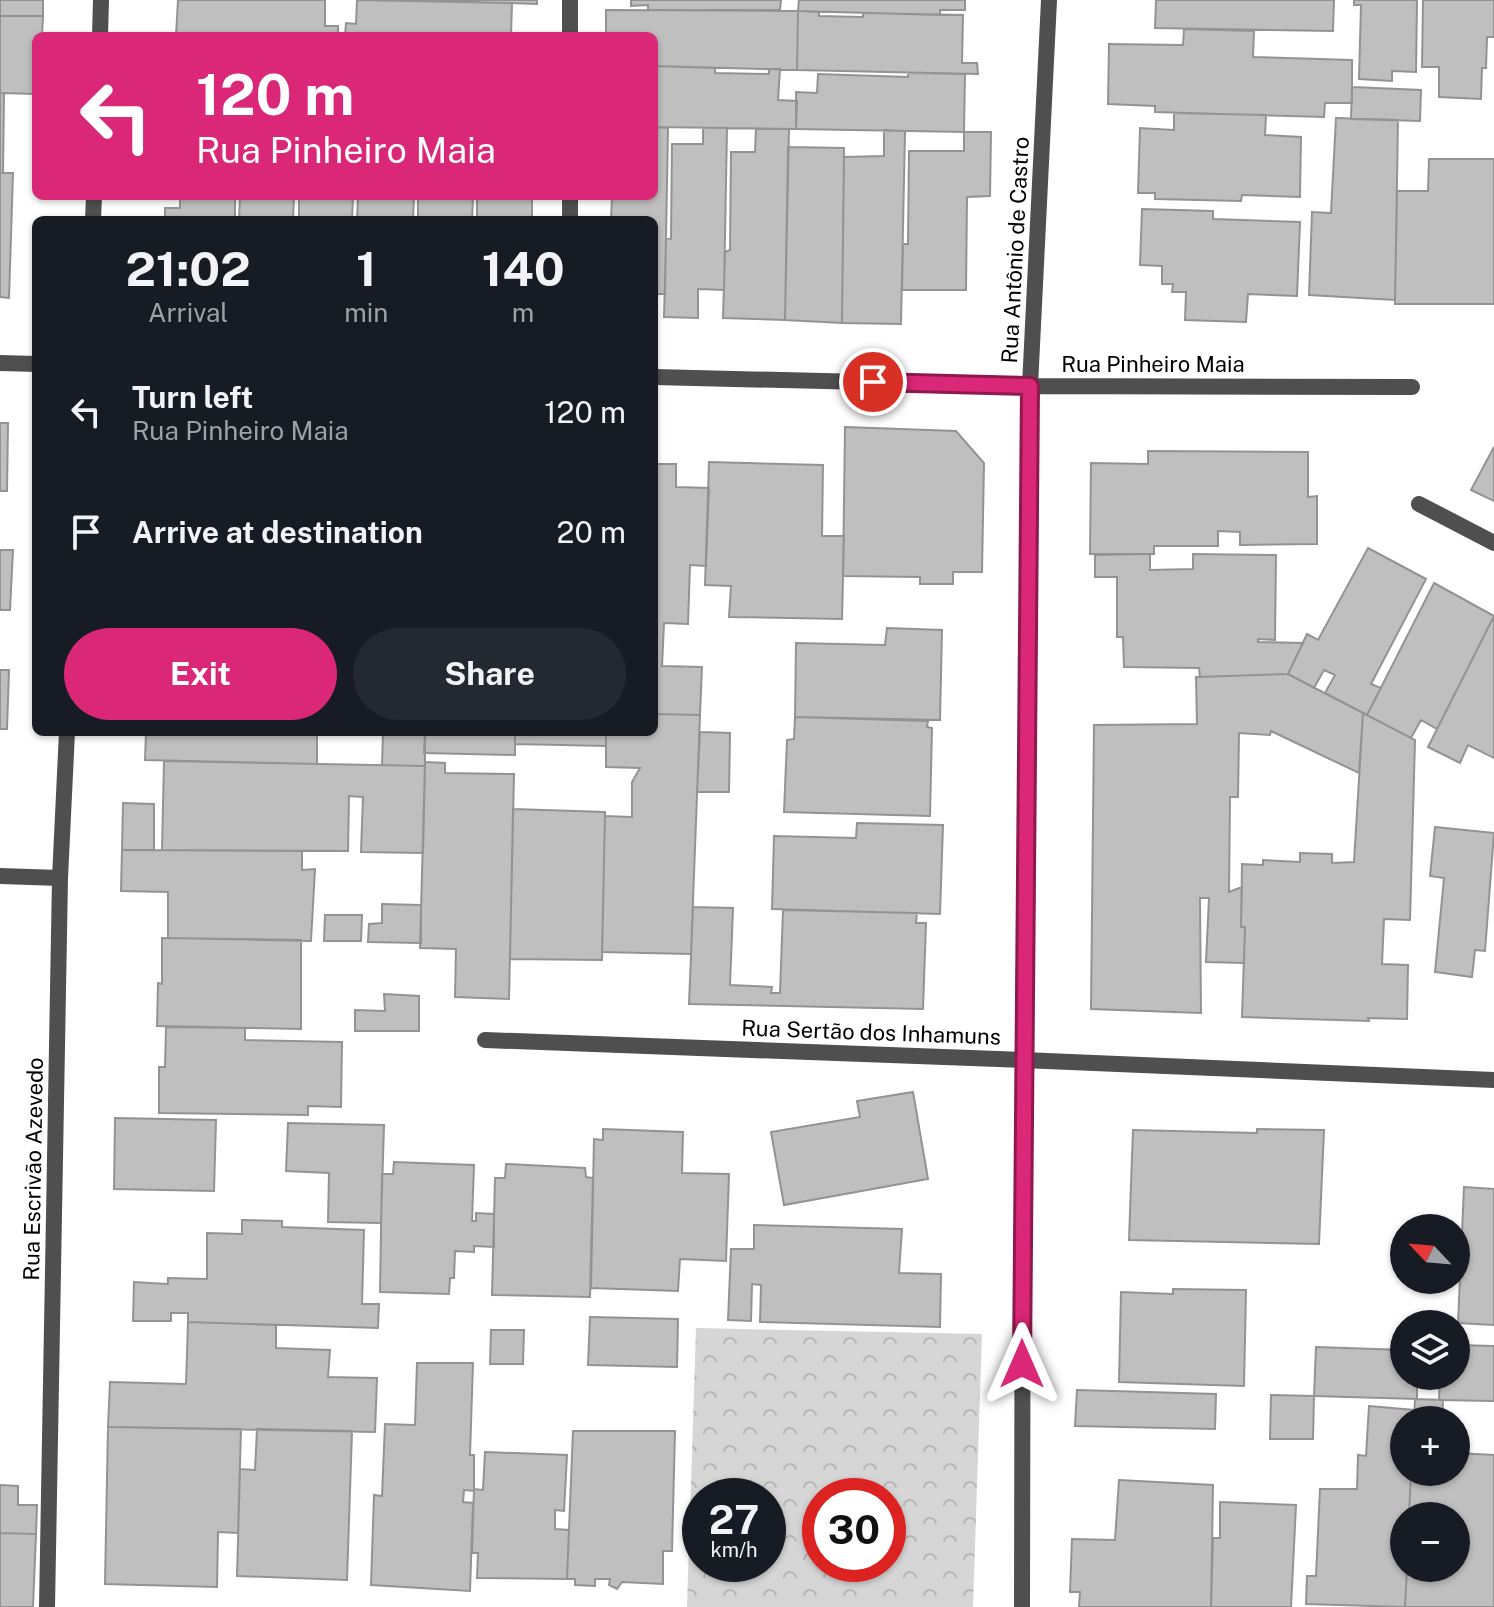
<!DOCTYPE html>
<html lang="en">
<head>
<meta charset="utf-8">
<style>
  body { margin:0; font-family:"Public Sans",sans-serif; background:#242831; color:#f1f3f6; height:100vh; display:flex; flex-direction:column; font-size:30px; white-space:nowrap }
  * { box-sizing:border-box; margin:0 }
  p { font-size:26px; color:#9ea1a6 }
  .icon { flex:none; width:44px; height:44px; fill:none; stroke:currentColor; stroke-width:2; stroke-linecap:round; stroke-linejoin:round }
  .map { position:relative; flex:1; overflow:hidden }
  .side { position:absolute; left:32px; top:216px; width:626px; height:520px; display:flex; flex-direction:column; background:#171b24; border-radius:12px; box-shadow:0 2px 6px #0004 }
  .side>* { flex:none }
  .guide { position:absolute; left:32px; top:32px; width:626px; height:168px; border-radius:12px; box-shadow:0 2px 6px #0004; background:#db2777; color:#fff; overflow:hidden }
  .needle { width:52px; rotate:296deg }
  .fabs { position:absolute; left:1390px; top:1214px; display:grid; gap:16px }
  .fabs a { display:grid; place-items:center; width:80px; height:80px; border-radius:50%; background:#171b24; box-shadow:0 2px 6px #0004; font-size:40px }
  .speed { position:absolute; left:682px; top:1478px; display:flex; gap:16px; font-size:40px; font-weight:700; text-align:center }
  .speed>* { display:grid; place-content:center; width:104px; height:104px; border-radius:50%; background:#171b24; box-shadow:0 2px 6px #0004; line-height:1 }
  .speed small { font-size:20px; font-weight:400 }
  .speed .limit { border:12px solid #d22; background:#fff; color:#111 }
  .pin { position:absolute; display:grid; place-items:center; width:68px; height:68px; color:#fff; margin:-34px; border:4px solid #fff; border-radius:50%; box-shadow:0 2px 8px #0007 }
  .me { position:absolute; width:88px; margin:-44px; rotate:0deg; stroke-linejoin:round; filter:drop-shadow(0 0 6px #0008) }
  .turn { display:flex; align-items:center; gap:28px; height:168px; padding:0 32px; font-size:36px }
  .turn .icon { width:104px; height:104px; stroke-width:2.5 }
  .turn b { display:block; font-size:56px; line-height:68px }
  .eta { display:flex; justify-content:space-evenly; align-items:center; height:136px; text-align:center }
  .eta b { font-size:48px; font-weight:700; line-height:56px }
  .cta { display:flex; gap:16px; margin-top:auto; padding:16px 32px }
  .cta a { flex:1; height:92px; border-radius:48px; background:#db2777; color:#fff; font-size:32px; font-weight:700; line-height:92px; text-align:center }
  .cta a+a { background:#242831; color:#f1f3f6 }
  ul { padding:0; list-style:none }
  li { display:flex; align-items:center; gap:24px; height:120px; padding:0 32px }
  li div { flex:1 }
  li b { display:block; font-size:30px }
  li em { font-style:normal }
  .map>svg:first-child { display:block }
  .park { fill:url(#park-crowns); fill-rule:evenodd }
  .building { fill:#bfbfbf; stroke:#939393; stroke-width:2 }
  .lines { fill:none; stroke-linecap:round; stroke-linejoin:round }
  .lane { stroke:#4f4f4f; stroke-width:16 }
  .street { stroke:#4f4f4f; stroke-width:16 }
  .route-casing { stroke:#8e194d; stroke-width:20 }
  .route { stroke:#db2777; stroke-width:14 }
  .labels { text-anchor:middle; stroke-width:6; stroke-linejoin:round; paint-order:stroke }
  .street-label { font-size:22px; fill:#000; stroke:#fff }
</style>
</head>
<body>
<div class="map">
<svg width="1494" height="1607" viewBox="0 0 1494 1607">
  <defs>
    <pattern id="park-crowns" width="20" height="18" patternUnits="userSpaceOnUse" patternTransform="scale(2)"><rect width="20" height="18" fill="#d6d6d6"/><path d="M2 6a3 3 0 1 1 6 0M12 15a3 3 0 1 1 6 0" fill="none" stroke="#b6b6b6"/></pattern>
  </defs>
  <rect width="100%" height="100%" fill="#fff"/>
  <path class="park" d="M696,1328l286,6 -9,273h-286zM700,1496h68v68h-68zM888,1496v68h-68v-68z"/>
  <path class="building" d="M0,0h43v16h-43z
    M178,0h147v26h13v10h-162z
    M357,0l155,3 -1,33h-166l1,-13 10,1z
    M406,0h131v4z
    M631,0h150l-1,10h-132v-5l-17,1z
    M799,0h166v10h-25v5l-142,-4z
    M1156,0h178l-1,31 -178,-3z
    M1354,0h63l-1,72 -24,-1v10l-33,-2 2,-74h-7z
    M1423,0h71v37h-7l-1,31h-4l-1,31 -42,-2v-30h-17z
    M606,10l192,1 -1,59 -143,-4v-30l-48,-1z
    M798,11l21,1v4l44,1v-4l100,2 -1,48h15l1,11 -181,-4z
    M0,16h43l-1,20h-6v58l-36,-1z
    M1184,29l70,2 -1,26 99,3v43h-27l-1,14 -169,-5v-6l-47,-2 1,-60 74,1z
    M654,66l61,2v5l54,1v-5h11l-2,31 19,1 -1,28 -142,-2z
    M908,73l57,1 -1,58 -168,-3v-37l21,1 1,-19 90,3z
    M1352,87l69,3 -1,31 -69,-2z
    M0,93h4l-1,80h-3z
    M1174,113l92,2 -1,20 36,2 -1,60 -58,-2 -1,6 -86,-2v-6h-17l2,-65 34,2z
    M1336,118l62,2 -3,180 -86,-5 3,-83 19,1z
    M654,127l14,1 -3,166h-11v-74h-43l1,-24h42z
    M703,128h24l-3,162 -26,-1v29l-34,-1 2,-79 5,1 1,-95h31z
    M756,129h33l-4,191 -62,-2 2,-66 5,-2 1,-98h24z
    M884,130l21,1 -4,193 -59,-1 2,-166 40,-1z
    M964,132h27l-1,64 -23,1 -1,93h-64l1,-46h5l1,-93h55z
    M788,147l56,1 -2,175 -57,-3z
    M1429,159h65v145h-99l2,-113h31z
    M0,173h13l-4,125 -9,-1z
    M180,196h55v24h-70v-12h15z
    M240,196h54l-1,24h-54z
    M299,196h54l-1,24h-53z
    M358,196h56l-1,24h-56z
    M418,196h55l-1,24h-54z
    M477,196h55v24h-55z
    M1142,209l71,2v8l87,3 -3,74 -49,-2 -2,28 -61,-2 1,-28h-14l1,-8h-11v-18l-22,-1z
    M0,423h8l-1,68h-7z
    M845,427l111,4 28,32 -2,109h-29v12h-33v-7l-77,-1z
    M1494,447v54l-23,-11z
    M1148,451l160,1v45l9,-1v48l-77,1v-13l-22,-1v15h-64v8h-64l1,-91 57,1z
    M709,462l114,3 -1,71h22l-2,83 -113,-2 2,-31 -26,-1z
    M654,464h22v23l33,1 -3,78 -16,-1 -2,59 -24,-1 -2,43 40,1 -2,48 -46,-1z
    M1368,548l58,31 -55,105 10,4 -14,27 -42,-22 10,-18 -11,-5 -10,18 -26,-14 19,-40 11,6z
    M0,550h13l-3,60h-10z
    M1150,554v16l43,-1v-15l83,1 -1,85 -17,-1v3l45,1 -15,31 -88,3 -1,-9 -75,-1 -1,-30h-6v-60h-22v-22z
    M1434,583l60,33 -57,113 -16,-9 -10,18 -44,-23z
    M1494,616v142l-26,-13 -8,18 -32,-16z
    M887,628l55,2 -2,90 -145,-3 1,-74 89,2z
    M0,670h9l-2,59h-7z
    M1288,674l75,39 -4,60 -88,-42 -1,4 -31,-2 -1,64h-8l-1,95 13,-5 -1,40h4l-1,36 -38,-1 3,-64h-9l1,115 -110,-4 3,-284 103,-1 -1,-47z
    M1363,713l52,27 -5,180 -26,-1 -2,45 26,1 -1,54 -39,-1 1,3 -127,-4 3,-90h-4l1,-63 21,1v-5l37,2v-9l32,1v9l22,-1z
    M654,714l46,1 -9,239 -89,-2 3,-136 27,1v-35l8,-14 -34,-1v-35h48z
    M795,717l133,4 -1,6 5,1 -2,88 -146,-4 3,-72 7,-1z
    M146,732h171v32l-172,-4z
    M383,732h42v34l-43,-1z
    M425,732h90v23l-91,-2z
    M515,732h91v14l-91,-2z
    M700,732l30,1 -1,59h-32z
    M164,761l261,5 -2,87 -62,-1 2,-55 -14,-1 -1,55 -186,-1z
    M425,762l20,1v10l69,1 -5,225 -54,-2 1,-48 -36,-1z
    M123,803l31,1v46h-32z
    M513,809l92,3 -3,148 -92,-1z
    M857,823l86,2 -3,89 -168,-5 2,-73 82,2z
    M1435,827l59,6 -9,118 -10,-1 -3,27 -37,-5 9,-94 -14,-2z
    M122,850l180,1v19l13,-1 -4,72 -143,-3v-46l-47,-1z
    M382,904l39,1v38l-53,-1 1,-18 13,-1z
    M693,907l40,1 -3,77 42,2 -1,6h9l3,-83 134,3 -1,10h10l-3,86 -234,-5z
    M325,915h37l-1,26h-37z
    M162,938l139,2v89l-144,-3 1,-43 4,1z
    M384,994l35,2v35h-64v-21l30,1z
    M166,1027l79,1v12l97,2 -1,65 -33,-1v9l-149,-2v-46h6z
    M913,1092l15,87 -144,26 -13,-73 89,-15 -3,-16z
    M115,1118l101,2 -2,71 -100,-2z
    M288,1123l96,2 -3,98 -53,-1 1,-49 -43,-2z
    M603,1129l80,3 -1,41 47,1 -3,87 -46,-2 -2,32 -87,-3 3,-149 9,1z
    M1257,1129l67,1 -5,114 -190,-4 4,-110 124,3z
    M394,1162l80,3 -2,56h4v-8l18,1v33l-20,-1v6l-19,-1 -1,27h-4l-1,16 -69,-2 2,-118h11z
    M506,1164l79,4 1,9 7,1 -3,119 -98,-2 3,-117h10z
    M1464,1187l30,2v136l-36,-2z
    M242,1220l40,1v6l82,3 -2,74h17l-1,24 -190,-6v-9h-17v8h-38l1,-39 34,2v-6l39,1v-46l35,1z
    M754,1225l148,4 -3,44 42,1 -1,53 -180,-5 1,-37 -9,-1 -1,37 -23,-1 3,-71h23z
    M1173,1289l73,1 -2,96 -125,-4 2,-90 52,2z
    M590,1317l88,2 -1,48 -89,-2z
    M188,1322l88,3v23l54,2 -2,27 49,1 -2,54 -267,-5 2,-45 76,2z
    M491,1330h33l-1,34h-33z
    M1456,1345l38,1v55l-55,-1 1,-24h16z
    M1316,1347l88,3v26h13v23l-103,-3z
    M417,1363h56l-3,92h4v36l-10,-1 -1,12 10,1 -3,88 -99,-6 3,-90 8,1 3,-72 30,1z
    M1077,1390l139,4 -1,35 -140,-3z
    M1271,1395l43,1 -1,43h-43z
    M1415,1399l28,1 -1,20h-28z
    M1369,1406l45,4v10h-10v52h7l-2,44h-5v52h3l-2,39 -99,-3 1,-28h9l4,-87h37l1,-34 8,1z
    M108,1427l133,2 -3,104 -20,-1 -1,55 -112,-3z
    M257,1429l95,2 -5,149 -110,-4 3,-107 15,1z
    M573,1431h102l-3,120h-9v33l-41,-2 -5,7 -8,-4 1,-6h-15v7l-20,-1v-6h-8z
    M485,1452l82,3 -3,56 -9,-1v19l14,1 -2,49 -90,-1 1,-25h-6l2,-64 9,1z
    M1456,1453l38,2v152h-89l2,-39h49v-52h-47l2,-44h45z
    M1119,1480l94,5 -2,122h-132l1,-15h-10l2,-53 43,1z
    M0,1485l18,1v19h19l-1,29 -36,-1z
    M1220,1502l76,3 -5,102h-80l2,-69h7z
    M0,1533l36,1 -3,73h-33z"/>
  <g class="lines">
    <path class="lane" d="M570,36v-36
      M570,220v-24
      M485,1040l538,20"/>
    <path class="street" d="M100,36l1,-36
      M93,220l1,-24
      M0,363l36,1
      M654,377l376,9 382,1
      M1419,504l75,39
      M0,876l60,2
      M1023,1060l471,20
      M47,1607l13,-729 7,-146
      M1022,1607l1,-547 7,-674 19,-386"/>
  </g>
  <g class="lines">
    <defs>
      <path id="route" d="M873,382l157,4 -8,978"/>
    </defs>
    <use href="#route" class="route-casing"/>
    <use href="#route" class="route"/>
  </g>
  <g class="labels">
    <g class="street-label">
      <text transform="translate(1015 250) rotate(-87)" y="8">Rua Antônio de Castro</text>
      <text x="1153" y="372">Rua Pinheiro Maia</text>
      <text transform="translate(871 1032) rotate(2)" y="8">Rua Sertão dos Inhamuns</text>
      <text transform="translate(33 1169) rotate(-89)" y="8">Rua Escrivão Azevedo</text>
    </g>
  </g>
</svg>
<div class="fabs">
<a><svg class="needle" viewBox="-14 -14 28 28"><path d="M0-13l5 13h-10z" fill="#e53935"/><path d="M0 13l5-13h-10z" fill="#9ea1a6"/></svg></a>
<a><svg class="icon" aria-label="layers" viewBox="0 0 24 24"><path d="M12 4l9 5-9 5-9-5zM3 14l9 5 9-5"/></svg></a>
<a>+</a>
<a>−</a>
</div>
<div class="speed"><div>27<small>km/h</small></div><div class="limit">30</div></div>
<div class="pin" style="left:873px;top:382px;background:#d93025"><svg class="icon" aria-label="arrive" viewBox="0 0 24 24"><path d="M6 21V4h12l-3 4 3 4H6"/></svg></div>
<svg class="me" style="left:1022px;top:1364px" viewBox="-20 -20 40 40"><path d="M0-17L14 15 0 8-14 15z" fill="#db2777" stroke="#fff" stroke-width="4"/></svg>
<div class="guide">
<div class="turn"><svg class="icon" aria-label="left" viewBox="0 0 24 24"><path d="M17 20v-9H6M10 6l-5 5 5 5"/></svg><div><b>120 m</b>Rua Pinheiro Maia</div></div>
</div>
<section class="side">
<div class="eta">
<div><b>21:02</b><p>Arrival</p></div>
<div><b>1</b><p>min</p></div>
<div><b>140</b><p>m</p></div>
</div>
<ul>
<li><svg class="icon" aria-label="left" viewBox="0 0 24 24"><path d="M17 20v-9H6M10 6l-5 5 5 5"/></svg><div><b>Turn left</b><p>Rua Pinheiro Maia</p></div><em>120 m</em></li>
<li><svg class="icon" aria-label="arrive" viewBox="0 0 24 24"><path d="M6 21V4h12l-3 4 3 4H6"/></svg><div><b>Arrive at destination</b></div><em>20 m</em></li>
</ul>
<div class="cta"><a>Exit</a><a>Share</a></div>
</section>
</div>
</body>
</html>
